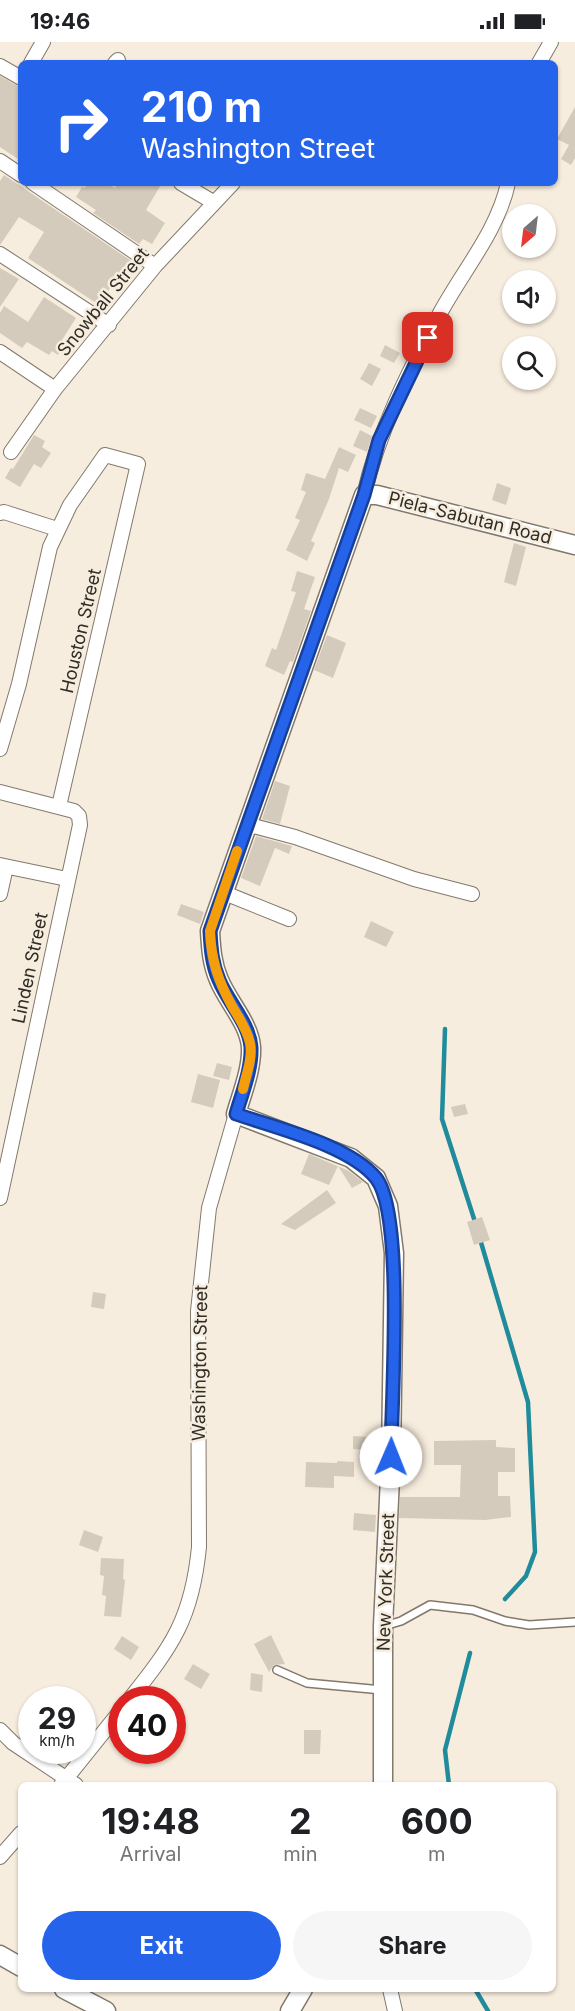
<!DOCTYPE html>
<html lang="en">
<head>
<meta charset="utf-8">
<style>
  body { margin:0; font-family:Inter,sans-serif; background:#f6f6f6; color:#202124; height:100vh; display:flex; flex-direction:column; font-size:22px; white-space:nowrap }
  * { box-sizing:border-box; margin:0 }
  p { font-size:20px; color:#757577 }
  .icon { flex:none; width:33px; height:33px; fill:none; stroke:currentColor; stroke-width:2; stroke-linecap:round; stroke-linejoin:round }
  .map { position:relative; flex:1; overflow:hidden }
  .panel { position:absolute; left:18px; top:1740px; width:538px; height:210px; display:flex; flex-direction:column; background:#fff; border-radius:9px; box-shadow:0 2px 4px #0004 }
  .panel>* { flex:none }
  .guide { position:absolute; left:18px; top:18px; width:540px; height:126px; border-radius:9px; box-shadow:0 2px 4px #0004; background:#2563eb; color:#fff; overflow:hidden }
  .needle { width:39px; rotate:208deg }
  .fabs { position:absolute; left:502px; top:162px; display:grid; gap:12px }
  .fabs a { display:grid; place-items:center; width:54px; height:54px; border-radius:50%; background:#fff; box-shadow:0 2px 4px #0004; font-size:30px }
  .speed { position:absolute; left:18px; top:1644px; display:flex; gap:12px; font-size:30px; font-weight:700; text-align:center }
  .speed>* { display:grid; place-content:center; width:78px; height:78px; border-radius:50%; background:#fff; box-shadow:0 2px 4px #0004; line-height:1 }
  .speed small { font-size:15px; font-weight:400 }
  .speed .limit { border:9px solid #d22; background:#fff; color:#111 }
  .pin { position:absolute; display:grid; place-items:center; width:51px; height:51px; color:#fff; margin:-26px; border-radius:12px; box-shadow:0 3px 9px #0006 }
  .me { position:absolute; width:66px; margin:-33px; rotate:1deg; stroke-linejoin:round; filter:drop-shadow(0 0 4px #0008) }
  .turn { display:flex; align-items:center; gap:21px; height:126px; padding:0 24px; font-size:27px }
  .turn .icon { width:78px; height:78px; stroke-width:2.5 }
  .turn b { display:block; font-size:42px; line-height:51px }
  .eta { display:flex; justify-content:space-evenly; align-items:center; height:102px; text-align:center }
  .eta b { font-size:36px; font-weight:700; line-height:42px }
  .button { display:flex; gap:12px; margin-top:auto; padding:12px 24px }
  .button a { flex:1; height:69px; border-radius:36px; background:#2563eb; color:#fff; font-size:24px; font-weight:700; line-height:69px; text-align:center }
  .button a+a { background:#f6f6f6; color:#202124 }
  .status { display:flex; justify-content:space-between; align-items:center; height:42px; padding:0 30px; background:#fff; direction:ltr }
  .status svg { height:16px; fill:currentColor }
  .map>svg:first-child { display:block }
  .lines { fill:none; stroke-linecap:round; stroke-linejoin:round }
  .stream { stroke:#1f8b9b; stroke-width:4.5 }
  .building { fill:#d4cbbd }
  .service-casing { stroke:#82796c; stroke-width:10 }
  .minor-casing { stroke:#82796c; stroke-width:16 }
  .tertiary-casing { stroke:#82796c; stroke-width:21 }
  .service { stroke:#fff; stroke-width:7 }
  .minor { stroke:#fff; stroke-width:14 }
  .tertiary { stroke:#fff; stroke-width:18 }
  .route-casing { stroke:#184099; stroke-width:15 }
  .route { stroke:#2563eb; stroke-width:10 }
  .slow { stroke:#f59e0b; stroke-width:10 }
  .labels { text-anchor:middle; stroke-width:5; stroke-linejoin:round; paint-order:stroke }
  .street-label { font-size:18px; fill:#302d27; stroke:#f7edde }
</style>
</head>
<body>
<div class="status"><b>19:46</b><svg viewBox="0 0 49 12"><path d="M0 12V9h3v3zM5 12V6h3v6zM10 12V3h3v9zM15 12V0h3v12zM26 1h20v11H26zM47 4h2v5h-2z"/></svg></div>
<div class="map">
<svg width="575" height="1969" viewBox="0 0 575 1969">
  <rect width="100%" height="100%" fill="#f7edde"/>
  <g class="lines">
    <path class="stream" d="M445,987l-3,90 34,106
      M480,1197l48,163 7,150 -9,24 -21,23
      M449,1743l-4,-35 25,-97
      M475,1947l13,22"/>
  </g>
  <path class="building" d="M0,34l21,12v76l-4,-3 1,-2 -18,-12z
    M575,65v51l-4,7 -10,-6 8,-14 -12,-6z
    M4,133l129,87 -6,8 -2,-1 -7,11 -2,-1 -17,26 -71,-47 16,-26 -25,-15 -19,28v-64z
    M88,141h18l9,5 3,-5h44l-16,27 19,13 -13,21 -9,-5 -4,5 -46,-31 3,-3 -20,-13 6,-10 3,1z
    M0,226l19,11 -19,28z
    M44,255l32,21 -16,25 3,2 -5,10 -6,-4 -3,4 -22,-13 -5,6 -22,-15v-20l4,-7 24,16z
    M385,303l15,8 -6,10 -14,-7z
    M369,321l12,6 -9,17 -12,-7z
    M360,366l17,8 -6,12 -17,-8z
    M360,388l12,6 -5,16 -14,-6z
    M34,393l11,6 -3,6 9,6 -10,15 -7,-4 -14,23 -15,-9 6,-10 2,1z
    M339,405l17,8 -8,17 -9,-4 -10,31 -18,42 4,2 -8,18 -21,-11 14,-30 -5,-2 11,-26 -5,-2 5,-17 19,6z
    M497,441l14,5 -5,17 -14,-5z
    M514,501l12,4 -10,39 -12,-4z
    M297,529l18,6 -11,32 7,2 -18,51 -3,-1 -6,14 -19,-9 7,-18 4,2 20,-58 -5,-1z
    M327,593l19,8 -13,35 -19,-8z
    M275,739l15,5 -10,38 -18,-5z
    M256,794l36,10 -3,8 -14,-6 -15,38 -19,-8z
    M181,862l23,8 -4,12 -23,-9z
    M371,879l23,11 -8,15 -22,-10z
    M217,1021l15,4 -3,13 -16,-4z
    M198,1032l22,6 -7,28 -22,-6z
    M465,1062l3,10 -14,3 -3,-10z
    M309,1112l40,17 14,11 -11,6 -14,-22 -9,19 -28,-11z
    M327,1148l9,13 -41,27 -14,-6z
    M482,1175l8,23 -16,5 -7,-23z
    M93,1250l13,2 -2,15 -13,-2z
    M353,1394l15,1 -1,13 -14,-1z
    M496,1398v7l19,1v24h-17v24h12l1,21 -26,3 -86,-2 1,-21h60l1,-32h-27v-24z
    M337,1419l17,1v15l-20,-1v12l-29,-1 1,-25 31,1z
    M354,1471l22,2 -1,17 -22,-2z
    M84,1488l19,7 -5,15 -19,-7z
    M101,1516l23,1 -1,20 2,1 -4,37 -17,-1 2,-20 -4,-1 2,-19 -4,-1z
    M271,1593l14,29 -11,1 -5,7 -15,-28z
    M122,1594l17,11 -8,13 -17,-11z
    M193,1622l17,10 -9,15 -17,-10z
    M251,1631l12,2 -1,17 -12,-2z
    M304,1688h17l-1,24h-16z"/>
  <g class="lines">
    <defs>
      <path id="service" d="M384,1584l17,-5 29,-16 43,5 32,11 24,4 46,-3
        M277,1628l30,13 75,7"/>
      <path id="minor" d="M31,21l12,-21
        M115,21l3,-3
        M539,21l12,-21
        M0,24l21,12
        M0,119l21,14
        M33,141l122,83
        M181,141l32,19
        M0,212l109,71
        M0,310l55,37
        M11,410l44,-63 100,-123 78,-83
        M364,453c14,-62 44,-123 74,-178 23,-44 60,-86 70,-134
        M0,471l4,-1 53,17
        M0,707l19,-65 31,-137 20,-42 35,-50 33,9 -79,342
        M0,750l74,19 5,5 1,9 -80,373
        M246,782l49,13 119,42 58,15
        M0,823l67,14
        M222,850l67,27
        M0,852l6,-27
        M129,1658c44,-55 63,-82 70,-153l-1,-236 11,-103 27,-94
        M0,1688l13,13 63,42
        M61,1743l61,-76
        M0,1815l21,-24
        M390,1947l5,22"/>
      <path id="tertiary" d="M383,1743v-159l8,-169 3,-204 -6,-47 -12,-28 -25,-20 -115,-44c6,-21 16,-45 15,-67 -2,-24 -23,-45 -32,-67 -7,-16 -8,-31 -9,-49l154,-436h13l198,50
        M0,1913l21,12
        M64,1947l42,22
        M290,1969l13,-22"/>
    </defs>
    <use href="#service" class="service-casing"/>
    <use href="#minor" class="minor-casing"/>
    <use href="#tertiary" class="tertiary-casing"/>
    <use href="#service" class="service"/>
    <use href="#minor" class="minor"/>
    <use href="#tertiary" class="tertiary"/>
  </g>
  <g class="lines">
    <defs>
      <path id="route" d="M391,1415c0,-53 14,-243 -15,-279 -27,-33 -100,-50 -140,-64 6,-21 16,-45 15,-67 -2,-24 -23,-45 -32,-67 -7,-16 -8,-31 -9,-49l154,-436 15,-55 49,-102"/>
    </defs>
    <use href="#route" class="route-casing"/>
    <use href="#route" class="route"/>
    <path class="slow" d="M237,809l-27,80c1,28 8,50 22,75 7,12 15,23 18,37 3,15 -4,32 -7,46"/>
  </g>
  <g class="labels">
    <g class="street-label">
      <text transform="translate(103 260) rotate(-51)" y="6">Snowball Street</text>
      <text transform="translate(470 476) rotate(14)" y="6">Piela-Sabutan Road</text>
      <text transform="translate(81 589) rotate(-77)" y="6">Houston Street</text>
      <text transform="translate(30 926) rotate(-78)" y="6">Linden Street</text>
      <text transform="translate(200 1321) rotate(-89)" y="6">Washington Street</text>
      <text transform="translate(386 1540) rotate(-88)" y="6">New York Street</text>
    </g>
  </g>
</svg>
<div class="fabs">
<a><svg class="needle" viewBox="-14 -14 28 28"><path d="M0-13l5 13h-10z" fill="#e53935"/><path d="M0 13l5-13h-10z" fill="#757577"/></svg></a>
<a><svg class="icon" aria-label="sound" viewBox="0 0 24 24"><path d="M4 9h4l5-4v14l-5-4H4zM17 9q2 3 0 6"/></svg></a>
<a><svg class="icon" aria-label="search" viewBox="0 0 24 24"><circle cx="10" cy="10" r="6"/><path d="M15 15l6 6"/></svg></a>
</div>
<div class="speed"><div>29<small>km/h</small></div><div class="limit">40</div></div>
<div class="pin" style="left:428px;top:296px;background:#d93025"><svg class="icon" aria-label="arrive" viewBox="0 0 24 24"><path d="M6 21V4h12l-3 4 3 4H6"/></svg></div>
<svg class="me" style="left:391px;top:1415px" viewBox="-20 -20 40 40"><circle r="19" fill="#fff"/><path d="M0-13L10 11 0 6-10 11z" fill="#2563eb"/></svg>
<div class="guide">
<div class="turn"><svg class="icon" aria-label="right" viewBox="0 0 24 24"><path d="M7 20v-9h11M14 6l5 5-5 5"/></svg><div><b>210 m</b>Washington Street</div></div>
</div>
<section class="panel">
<div class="eta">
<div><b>19:48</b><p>Arrival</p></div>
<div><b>2</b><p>min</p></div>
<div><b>600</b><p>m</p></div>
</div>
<div class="button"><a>Exit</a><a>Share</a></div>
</section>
</div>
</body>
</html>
